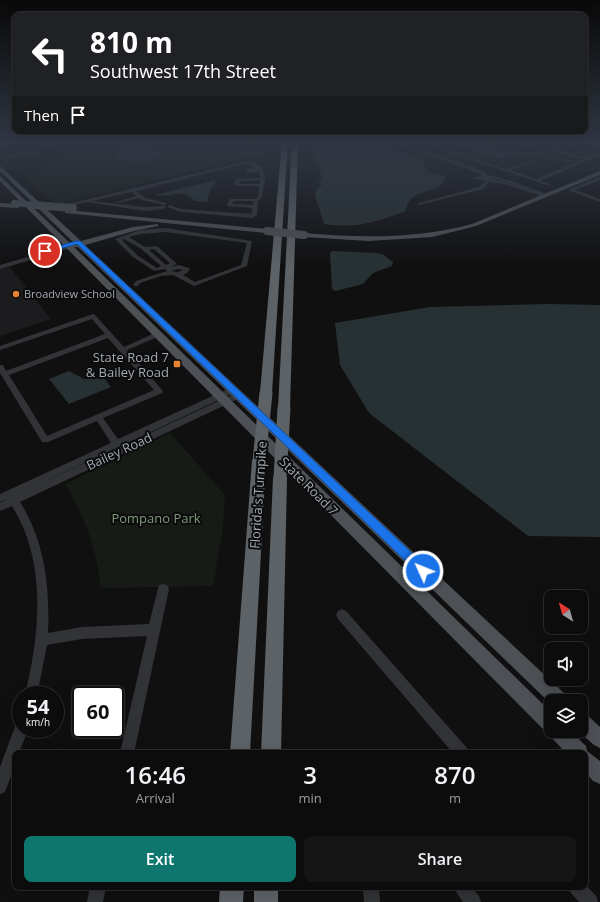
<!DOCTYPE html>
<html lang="en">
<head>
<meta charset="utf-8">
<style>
  body { margin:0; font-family:"Open Sans",sans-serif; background:#151516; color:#f1f3f6; height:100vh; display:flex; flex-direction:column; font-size:15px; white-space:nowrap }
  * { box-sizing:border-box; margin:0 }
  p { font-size:13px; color:#9a9b9d }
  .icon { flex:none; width:22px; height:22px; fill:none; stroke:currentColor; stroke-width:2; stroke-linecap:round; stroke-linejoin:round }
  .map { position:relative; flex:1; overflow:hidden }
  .sheet { position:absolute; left:12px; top:750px; width:576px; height:140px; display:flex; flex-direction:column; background:#0c0c0d; border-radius:8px; box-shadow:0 4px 16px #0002,0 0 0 1px #2c2c2e }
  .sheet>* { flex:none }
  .top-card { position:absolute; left:12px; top:12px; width:576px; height:122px; border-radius:8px; box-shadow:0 4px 16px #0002,0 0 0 1px #2c2c2e; background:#202124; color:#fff; overflow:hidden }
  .needle { width:26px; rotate:323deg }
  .buttons { position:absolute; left:544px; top:590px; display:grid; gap:8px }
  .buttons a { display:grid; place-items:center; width:44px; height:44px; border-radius:8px; background:#0c0c0d; box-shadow:0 4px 16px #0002,0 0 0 1px #2c2c2e; font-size:20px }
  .speed { position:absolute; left:12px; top:686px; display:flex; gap:8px; font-size:20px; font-weight:700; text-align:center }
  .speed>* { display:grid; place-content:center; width:52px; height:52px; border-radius:50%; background:#0c0c0d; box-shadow:0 4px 16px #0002,0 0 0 1px #2c2c2e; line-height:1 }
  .speed small { font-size:10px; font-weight:400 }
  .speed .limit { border:2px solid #111; border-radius:6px; background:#fff; color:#111 }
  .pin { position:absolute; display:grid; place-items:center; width:34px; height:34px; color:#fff; margin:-17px; border:2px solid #fff; border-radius:50%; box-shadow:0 1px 4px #0007 }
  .me { position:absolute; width:44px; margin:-22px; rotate:314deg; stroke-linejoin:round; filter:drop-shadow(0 0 3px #0008) }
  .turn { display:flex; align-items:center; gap:14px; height:84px; padding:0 12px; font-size:18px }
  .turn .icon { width:52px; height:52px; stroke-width:2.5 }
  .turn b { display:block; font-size:28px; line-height:34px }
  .then { display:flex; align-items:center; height:38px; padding:0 12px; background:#0003; gap:8px; font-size:15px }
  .eta { display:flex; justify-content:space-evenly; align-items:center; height:68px; text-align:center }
  .eta b { font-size:24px; font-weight:600; line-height:28px }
  .primary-button { display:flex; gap:8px; margin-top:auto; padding:8px 12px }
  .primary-button a { flex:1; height:46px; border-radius:8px; background:#0f766e; color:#fff; font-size:16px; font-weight:600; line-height:46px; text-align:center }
  .primary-button a+a { background:#151516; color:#f1f3f6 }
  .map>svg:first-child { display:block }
  .built { fill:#1c1c1e }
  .green { fill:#171b16 }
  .water { fill:#273133 }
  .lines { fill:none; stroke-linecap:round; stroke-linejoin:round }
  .minor { fill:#313336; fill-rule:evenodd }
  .major { fill:#4d5054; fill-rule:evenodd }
  .highway { fill:#5d6266; fill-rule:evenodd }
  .major-bridge-far1 { stroke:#4d5054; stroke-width:6 }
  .major-bridge { stroke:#4d5054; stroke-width:8 }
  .highway-bridge { stroke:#5d6266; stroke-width:13 }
  .route { fill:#1a73e8; stroke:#114b97 }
  .poi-dot { fill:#e68433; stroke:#0b0b0c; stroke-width:1.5 }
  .labels { text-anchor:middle; stroke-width:4; stroke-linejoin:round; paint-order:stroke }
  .far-poi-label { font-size:11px; fill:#a2a9b1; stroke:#0b0b0c; text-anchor:start }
  .poi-label { font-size:13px; fill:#a2a9b1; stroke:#0b0b0c; text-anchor:end }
  .street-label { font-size:13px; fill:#a2a9b1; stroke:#0b0b0c }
  .park-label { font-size:13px; fill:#7e9b79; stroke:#0b0b0c }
</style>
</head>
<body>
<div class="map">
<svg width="600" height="902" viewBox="0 0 600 902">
  <rect width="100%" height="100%" fill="#101011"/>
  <path class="built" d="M9,266l42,53 -51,17v-67z"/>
  <path class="green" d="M89,141h177v12l-206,51h-5l-32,-28 74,-30z
    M170,433l55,62 -2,32 -10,59 -112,2c-5,-40 -15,-70 -36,-104z"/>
  <path class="water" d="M317,141h55l54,22 -3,2 5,7 18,5v2l-3,1v3c-14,12 -35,7 -37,28 -31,11 -49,18 -82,13l-9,-29 2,-7 5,-3 -4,-3 4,-4 -4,-14 -3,-1 -1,-5 3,-3 -4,-9z
    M443,141c13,0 21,4 33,6 33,5 64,5 96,14l-3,2 -28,-7 -23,-2 -16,5z
    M141,146l19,6 2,4c-15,8 -29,6 -45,2l-2,-3 13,-8z
    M213,181h3l-6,9 -3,12 -12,-1c-15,-15 -22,-2 -41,-6z
    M332,251l43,2 7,1 11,8 -1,4 -19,7 -10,11 -28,7 -3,-2 -2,-36z
    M548,304l52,1v232l-72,-1 -159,-123 -29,-48 -5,-42 95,-16z
    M69,371l15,8 20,-1 7,9 -42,17 -20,-25z"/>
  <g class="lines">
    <path class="minor" d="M67,141h7l-42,9 2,3 -34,7v-2l30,-6 1,-2h-2v-2z
      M391,141h5l87,30 5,4 24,6 37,14 -5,2 -40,-13 -15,-2 -6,7 -64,16v-2l60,-16 6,-6 -12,-3 9,-3 -3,-2zM489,178c8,1 16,3 24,6z
      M417,141h5l83,28 27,-8v2l-22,7 26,9 47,-20 -49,-12 -59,-6 59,4 20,5 24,-9h5l-25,10 28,6 14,-5v3l-59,26 10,3 -2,2z
      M247,161l15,5 3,13 -3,18 -4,4 -1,14 -5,3 -71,-6 -14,-5 3,-2 11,4 71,5v-6l-23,-2 -2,-1 3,-6h25l3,-3 1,-10h-23l-2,-1 2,-6 25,-1 -1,-5 -14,-1v-2l9,-3 -8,-4 -110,28v1l9,6 20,5v2h-2l-22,-5 -3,-2 -21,5 -2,-1 20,-6 -4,-4 -40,9 53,6 20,-1 1,1 -3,2 -18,2 -58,-9 -29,7 -3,-2zM260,180v4h-21l1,-3zM234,201h19v4l-21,-1z
      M598,177h2v3l-25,10 25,9v3l-30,-11v-2z
      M165,228l87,13 -5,25 -53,20 -21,-11 -12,1 -21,7 -2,3h-4l-1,-1 3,-4 31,-10 -2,-2 -11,2 -21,-14 -18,-18 25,-9zM165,232l82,11 -6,22 -46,17 -12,-7 4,-2 3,-4 -1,-1 -10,-3 -9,2 7,-3 -20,-18 -12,1 -16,-10 12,-3zM124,239l16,9 21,18 -4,2 -20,-13 -15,-15zM154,249l16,14 -4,2 -17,-15zM179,269l4,1 -5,2 -7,-1z
      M69,245l3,2 -1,1 -71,21v-4z
      M93,314l2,1 29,32 31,-14h6l1,2 -35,15 36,41 -1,2 -59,25 15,21 112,-51 3,-1 4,3 -1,2 -220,103 220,-102h6l1,2 -1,2 -222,105c25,40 30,85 28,131l34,-6 67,-3 10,-39 4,-1 4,1 2,4 -35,164h-14l27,-117 -65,3 -35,6 -10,50h-12c15,-62 22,-133 -13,-189l-12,5v-8l8,-4 -8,3v-8l111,-51 -14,-22 -49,21h-6l-42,-69v-8h3l3,6 99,-37 -13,-15 -92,31v-4zM108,338l46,52 -107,46 -38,-61z
      M342,609l4,2 121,137 2,5h-16l-115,-134 -2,-4 2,-4z
      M21,722v7h7l-9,24h-4v12l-10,27 -5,2v-27l16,-43z
      M585,884l11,12 2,6h-19l-8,-9 -2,-6h16z
      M90,887h16l-3,15h-16z
      M363,887h16l1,15h-16z
      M453,887h18l8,9 2,6h-18z"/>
    <path class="major" d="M0,166l81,75 52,-14 25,-3v2l-24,5 -49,14 481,450 3,6h-18v3l-473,-457h-4l477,465v19h19l16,15 1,5 13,10v23l-7,-3 -8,-9v-19h-19l-15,-16 -2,-4 -4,-2 -545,-550v-5l72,69 2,-2 -74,-72z
      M600,171v4l-124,51 -44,11 -63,4 -65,-4 -4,-2 4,-2c57,5 112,6 168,-9z
      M0,203l18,1 3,2 -3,2 -18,-1z
      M67,210l200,19 4,2 -4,2 -202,-20v-2z
      M581,712l6,3 13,12v21l-6,-3 -16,-14h3z"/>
    <path class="highway" d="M282,141h6l-16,252 -6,4 -6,-4z
      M292,141h6l-8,267 -2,3h-8l-2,-3z
      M259,456l5,1 2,4 -16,292h-20l22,-292 2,-4z
      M280,473l5,1 2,4 -6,275h-20l12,-275 2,-4z
      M220,887h24l-1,15h-24z
      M254,887h24v15h-24z"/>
    <path class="major-bridge-far1" d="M14,203l32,3"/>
    <path class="major-bridge" d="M34,205l39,3
      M267,231l37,4"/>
    <path class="highway-bridge" d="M259,461l7,-68
      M280,478l4,-70"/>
  </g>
  <linearGradient id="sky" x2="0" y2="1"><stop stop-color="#090909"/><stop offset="0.53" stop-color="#313743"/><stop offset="1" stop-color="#313743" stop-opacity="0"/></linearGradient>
  <rect width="600" height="267" fill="url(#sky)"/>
  <path class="route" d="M76,241h4l347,326 2,4 -2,3 -4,2 -4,-2 -342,-330 -32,9 -3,-2z"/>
  <g class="poi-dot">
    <circle cx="16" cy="294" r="4"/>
    <rect x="173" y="360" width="8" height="8" rx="2"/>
  </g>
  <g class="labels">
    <g class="far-poi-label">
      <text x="24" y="298">Broadview School</text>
    </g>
    <g class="poi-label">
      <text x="169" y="362">State Road 7<tspan x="169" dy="15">&amp; Bailey Road</tspan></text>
    </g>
    <g class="street-label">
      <text transform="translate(119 451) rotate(-25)" y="5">Bailey Road</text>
      <text transform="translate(309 486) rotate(45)" y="5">State Road 7</text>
      <text transform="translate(258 495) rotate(-86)" y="5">Florida's Turnpike</text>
    </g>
    <g class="park-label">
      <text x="156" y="523">Pompano Park</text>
    </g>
  </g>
</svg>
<div class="buttons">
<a><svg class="needle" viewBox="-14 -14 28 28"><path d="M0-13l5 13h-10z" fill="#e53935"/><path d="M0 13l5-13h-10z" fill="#9a9b9d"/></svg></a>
<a><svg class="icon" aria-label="sound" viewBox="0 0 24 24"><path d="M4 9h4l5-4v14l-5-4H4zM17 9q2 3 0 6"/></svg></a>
<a><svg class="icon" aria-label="layers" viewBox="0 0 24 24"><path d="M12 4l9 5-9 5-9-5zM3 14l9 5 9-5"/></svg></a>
</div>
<div class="speed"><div>54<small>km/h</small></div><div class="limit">60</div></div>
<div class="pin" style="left:45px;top:251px;background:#d93025"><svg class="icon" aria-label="arrive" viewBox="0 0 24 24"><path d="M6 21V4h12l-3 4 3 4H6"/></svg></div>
<svg class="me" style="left:423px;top:571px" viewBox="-20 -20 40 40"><circle r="17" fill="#1a73e8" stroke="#fff" stroke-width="3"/><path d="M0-11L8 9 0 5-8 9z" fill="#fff"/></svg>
<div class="top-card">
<div class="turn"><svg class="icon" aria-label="left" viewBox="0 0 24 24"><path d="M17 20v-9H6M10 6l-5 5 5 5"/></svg><div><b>810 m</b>Southwest 17th Street</div></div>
<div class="then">Then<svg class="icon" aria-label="arrive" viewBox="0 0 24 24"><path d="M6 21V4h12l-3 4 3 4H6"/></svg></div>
</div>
<section class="sheet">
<div class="eta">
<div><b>16:46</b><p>Arrival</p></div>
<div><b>3</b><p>min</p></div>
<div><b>870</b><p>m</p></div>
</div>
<div class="primary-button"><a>Exit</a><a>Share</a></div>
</section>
</div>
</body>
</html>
